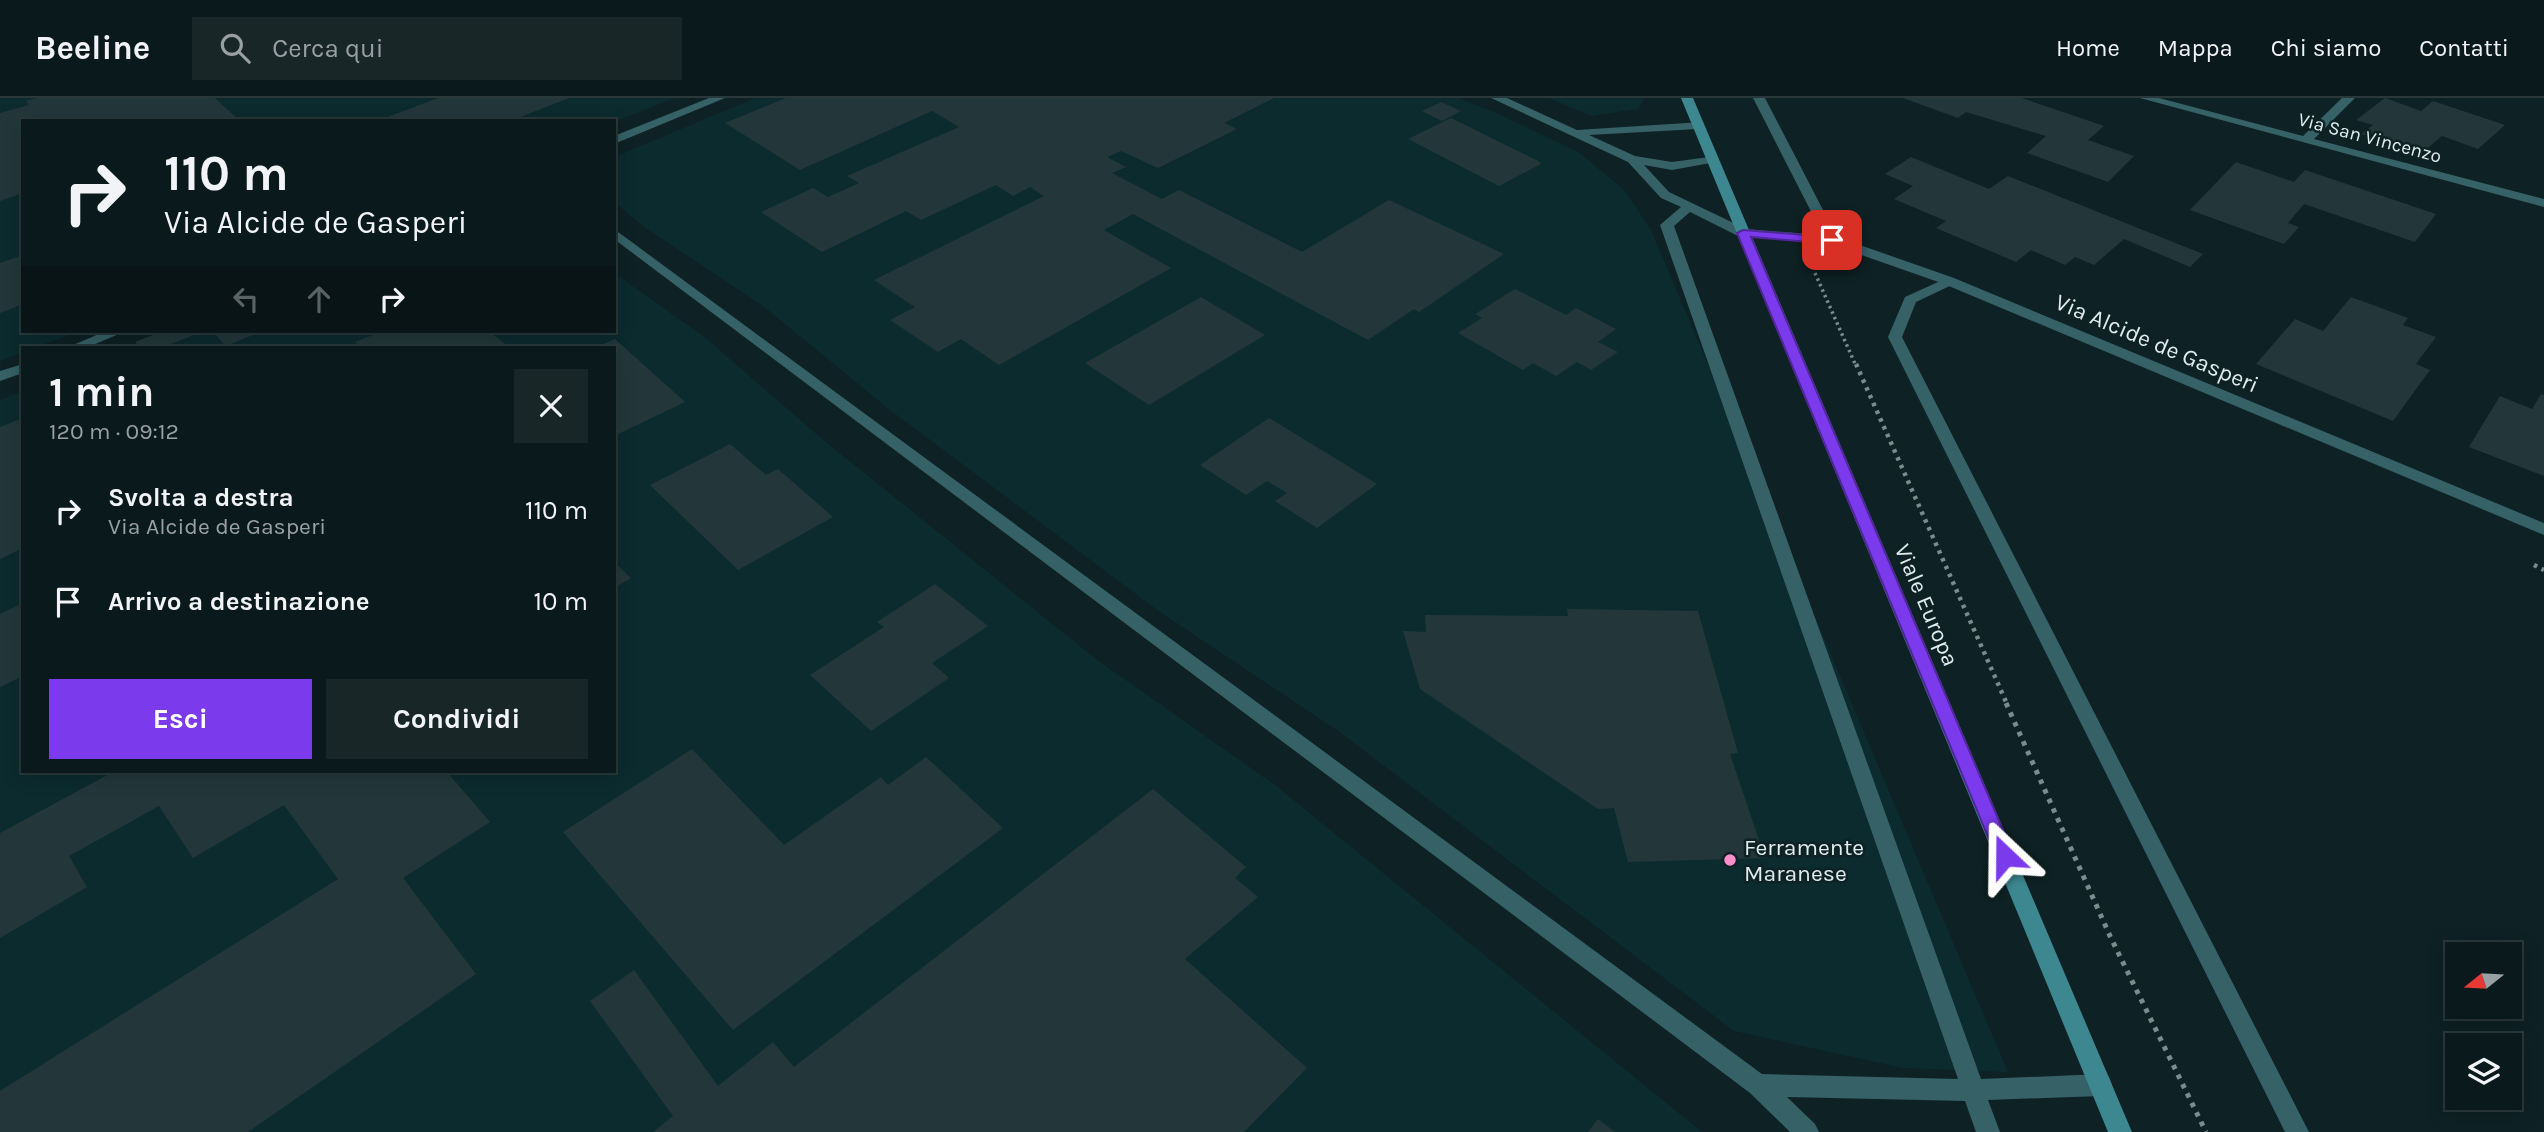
<!DOCTYPE html>
<html lang="it">
<head>
<meta charset="utf-8">
<style>
  body { margin:0; font-family:Karla,sans-serif; background:#182628; color:#f1f3f6; height:100vh; display:flex; flex-direction:column; font-size:26px; white-space:nowrap }
  * { box-sizing:border-box; margin:0 }
  p { font-size:23px; color:#99a0a3 }
  .icon { flex:none; width:38px; height:38px; fill:none; stroke:currentColor; stroke-width:2; stroke-linecap:round; stroke-linejoin:round }
  .map { position:relative; flex:1; overflow:hidden }
  .drawer { position:absolute; left:21px; top:248px; width:595px; height:427px; display:flex; flex-direction:column; background:#0a191b; border-radius:0px; box-shadow:0 4px 18px #0003,0 0 0 2px #2a383a }
  .drawer>* { flex:none }
  .guide { position:absolute; left:21px; top:21px; width:595px; height:214px; border-radius:0px; box-shadow:0 4px 18px #0003,0 0 0 2px #2a383a; background:#0a191b; color:#f1f3f6; overflow:hidden }
  .needle { width:46px; rotate:252deg }
  .tools { position:absolute; left:2445px; top:844px; display:grid; gap:14px }
  .tools a { display:grid; place-items:center; width:77px; height:77px; border-radius:0px; background:#0a191b; box-shadow:0 4px 18px #0003,0 0 0 2px #2a383a; font-size:35px }
  .pin { position:absolute; display:grid; place-items:center; width:60px; height:60px; color:#fff; margin:-30px; border-radius:14px; box-shadow:0 4px 10px #0006 }
  .me { position:absolute; width:77px; margin:-38px; rotate:337deg; stroke-linejoin:round; filter:drop-shadow(0 0 5px #0008) }
  .turn { display:flex; align-items:center; gap:24px; height:147px; padding:0 28px; font-size:32px }
  .turn .icon { width:91px; height:91px; stroke-width:2.5 }
  .turn b { display:block; font-size:49px; line-height:60px }
  .lanes { display:flex; align-items:center; height:66px; padding:0 28px; background:#0003; justify-content:center; gap:35px; direction:ltr }
  .lanes .off { opacity:.35 }
  .round { display:grid; place-items:center; flex:none; width:74px; height:74px; border-radius:0px; background:#182628 }
  .overview { display:flex; align-items:center; justify-content:space-between; height:119px; padding:0 28px }
  h1 { font-size:42px; font-weight:700; line-height:52px }
  .button { display:flex; gap:14px; margin-top:auto; padding:14px 28px }
  .button a { flex:1; height:80px; border-radius:0px; background:#7c3aed; color:#fff; font-size:28px; font-weight:700; line-height:80px; text-align:center }
  .button a+a { background:#182628; color:#f1f3f6 }
  ul { padding:0; list-style:none }
  li { display:flex; align-items:center; gap:21px; height:91px; padding:0 28px }
  li div { flex:1 }
  li b { display:block; font-size:26px }
  li em { font-style:normal }
  header { display:flex; align-items:center; gap:42px; box-sizing:border-box; height:98px; padding:0 35px; background:#0a191b; border-bottom:2px solid #2a383a }
  header strong { font-size:33px }
  nav { display:flex; gap:38px; margin-inline-start:auto; font-size:24px }
  .search { width:490px; height:63px; background:#182628; display:flex; align-items:center; gap:18px; box-sizing:border-box; padding:0 24px; border-radius:0px; color:#99a0a3; font-size:26px }
  .map>svg:first-child { display:block }
  .built { fill:#0c2b2f }
  .building { fill:#23373a }
  .lines { fill:none; stroke-linecap:round; stroke-linejoin:round }
  .path-far2 { stroke:#7c8b8d; stroke-width:3.5; stroke-dasharray:2.5 3.5; stroke-linecap:butt }
  .path-far1 { stroke:#7c8b8d; stroke-width:4.5; stroke-dasharray:3.5 5; stroke-linecap:butt }
  .path { stroke:#7c8b8d; stroke-width:5; stroke-dasharray:4.5 6; stroke-linecap:butt }
  .lane { fill:#356167; fill-rule:evenodd }
  .street { fill:#356167; fill-rule:evenodd }
  .secondary { fill:#3d8791; fill-rule:evenodd }
  .route { fill:#7c3aed; stroke:#51269a; stroke-width:2 }
  .poi-dot { fill:#f98fca; stroke:#0e2124; stroke-width:2.5 }
  .labels { text-anchor:middle; stroke-width:5; stroke-linejoin:round; paint-order:stroke }
  .far-street-label { font-size:19px; fill:#e0eced; stroke:#0e2124 }
  .street-label { font-size:23px; fill:#e0eced; stroke:#0e2124 }
  .poi-label { font-size:23px; fill:#e0eced; stroke:#0e2124; text-anchor:start }
</style>
</head>
<body>
<header>
<strong>Beeline</strong>
<div class="search"><svg class="icon" aria-label="search" viewBox="0 0 24 24"><circle cx="10" cy="10" r="6"/><path d="M15 15l6 6"/></svg>Cerca qui</div>
<nav><a>Home</a><a>Mappa</a><a>Chi siamo</a><a>Contatti</a></nav>
</header>
<div class="map">
<svg width="2544" height="1034" viewBox="0 0 2544 1034">
  <rect width="100%" height="100%" fill="#0e2124"/>
  <path class="built" d="M0,0h675l-61,24 -591,-1v210h56l-45,17h-11v4l-23,9z
    M755,0h703l43,17 79,38 46,39 25,38 357,842 -105,-4 -169,-37 -396,-300 -178,-119 -270,-202 -127,-104 -116,-77 -33,-27v-45z
    M1548,0h96v1l-6,10 -46,7z
    M614,175l88,62 125,108 269,216 179,126 427,347h-1702v-732l23,-9v381h591v-424h-485l45,-17h440z"/>
  <path class="building" d="M37,0h178l25,23h-217v72l-23,8v-88l29,-8 -3,-4z
    M438,0h131l-59,23h-133z
    M786,0h488l-50,25 13,6 -79,39 -37,-17 -14,6 19,10 -14,6 50,26 17,-9 123,62 87,-52 115,54 -85,58 -5,-3 -46,31 -235,-126 -29,16 67,38 -172,97 -38,-26 -23,13 -48,-32 25,-13 -41,-27 170,-84 -14,-9 -17,9 -17,-11 -75,35 -15,-9 -84,41 -61,-40 52,-24 15,9 31,-14 -12,-7 112,-49 -27,-16 -132,59 -75,-47z
    M1903,0h119l82,28 -16,14 46,16 -26,26 -81,-29 19,-17 -80,-24 -8,6z
    M2385,0l36,13 12,-10 72,24 -27,24 -36,-13 -23,19 -58,-21 12,-9 -17,-5z
    M1441,4l20,9 -19,10 -20,-10z
    M1451,20l87,43 3,3 -42,22 -91,-47z
    M1911,59l78,32 19,-13 195,78 -13,13 -66,-28 -30,26 -19,-8 -10,8 -34,-15 -15,12 -80,-34 10,-7 -52,-22 19,-13 -28,-12z
    M2236,64l58,20 11,-12 131,44 -21,28 -111,-38 -16,19 11,4 -15,17 -94,-34z
    M23,157v49l-23,9v-50z
    M1515,191l51,26 10,-7 40,21 -18,13 20,10 -27,18 -14,-8 -21,14 -23,-13 -10,7 -65,-37 24,-15 -7,-4z
    M1201,199l64,38 -116,70 -64,-42z
    M2351,199l57,21 -5,7 33,12 -20,27 14,6 -37,51 -137,-57 39,-45 28,12z
    M163,233h41l-43,17h-20l-6,-6z
    M212,233h40l3,3 -29,12z
    M383,233h106l21,17h-150l-5,-6z
    M615,241l70,63 -71,34v-88h-19z
    M2541,296l3,1v81l-75,-29 31,-51 32,13z
    M23,320v130l-23,11v-132z
    M1269,320l108,66 -60,44 -42,-27 12,-8 -20,-12 -21,14 -46,-30z
    M730,346l36,31 12,-6 55,48 -95,53 -88,-85z
    M614,464l17,16 -17,10z
    M935,486l53,42 -56,37 17,15 -78,53 -61,-56 74,-48 -7,-5z
    M23,505v73l-23,11v-73z
    M1567,511l131,2 40,142 -8,1 35,104 -137,4 -14,-54 -16,1 -178,-120 -17,-58 23,1 -1,-17 143,1z
    M692,651l92,96 97,-68 7,8 38,-28 77,71 -270,202 -170,-198z
    M113,674h334l43,50 -87,56 73,96 -228,158h-248v-41l338,-212 -54,-74 -91,53 -34,-52 -90,50 18,31 -87,51v-105z
    M1153,691l93,78 -11,11 23,19 -73,62 122,109 -63,64h-591l20,-16 -83,-115 44,-31 84,116 55,-44 21,25z
    M1598,1021l17,13h-27z"/>
  <g class="lines">
    <path class="path-far2" d="M1815,175l41,93"/>
    <path class="path-far1" d="M1856,266l151,340
      M2534,467l10,5"/>
    <path class="path" d="M2006,605l104,233 96,196"/>
    <path class="lane" d="M1949,179l7,4 -2,3 -38,18 -14,35 407,795h-24l-397,-795 17,-40z"/>
    <path class="street" d="M709,0h16l-111,46v-8z
      M1491,0h16l70,32 125,-8v6l-4,1 -109,6 46,21 37,6 44,-6v6l-44,8 -28,-5 25,27 77,37 77,6 -70,-137h12l72,139 117,41 590,245v12l-600,-251 -114,-40 -92,-8 -48,-24 -16,14 307,853 120,-5 8,3 3,8 -3,8 -8,3 -113,4 12,32h-24l-11,-31 -178,-4 28,27 4,8h-29l-40,-39 -1136,-854v-10l1148,845 196,5 -298,-854 21,-18 -20,-9 -33,-36z
      M2140,0h19l144,38 39,-38h13l-41,41 230,60v8z
      M106,233h20l-40,17h-20z
      M23,266v9l-23,8v-10z"/>
    <path class="secondary" d="M1681,0h12l439,1034h-24z"/>
  </g>
  <path class="route" d="M1743,132l89,7 6,3 -6,4 -81,-7 263,619 -3,5 -6,3 -7,-3 -2,-5 -259,-623z"/>
  <circle class="poi-dot" cx="1730" cy="762" r="7"/>
  <g class="labels">
    <g class="far-street-label">
      <text transform="translate(2370 39) rotate(15)" y="7">Via San Vincenzo</text>
    </g>
    <g class="street-label">
      <text transform="translate(2157 245) rotate(23)" y="8">Via Alcide de Gasperi</text>
      <text transform="translate(1927 507) rotate(67)" y="8">Viale Europa</text>
    </g>
    <g class="poi-label">
      <text x="1744" y="757">Ferramente<tspan x="1744" dy="26">Maranese</tspan></text>
    </g>
  </g>
</svg>
<div class="tools">
<a><svg class="needle" viewBox="-14 -14 28 28"><path d="M0-13l5 13h-10z" fill="#e53935"/><path d="M0 13l5-13h-10z" fill="#99a0a3"/></svg></a>
<a><svg class="icon" aria-label="layers" viewBox="0 0 24 24"><path d="M12 4l9 5-9 5-9-5zM3 14l9 5 9-5"/></svg></a>
</div>
<div class="pin" style="left:1832px;top:142px;background:#d93025"><svg class="icon" aria-label="arrive" viewBox="0 0 24 24"><path d="M6 21V4h12l-3 4 3 4H6"/></svg></div>
<svg class="me" style="left:2005px;top:758px" viewBox="-20 -20 40 40"><path d="M0-17L14 15 0 8-14 15z" fill="#7c3aed" stroke="#fff" stroke-width="4"/></svg>
<div class="guide">
<div class="turn"><svg class="icon" aria-label="right" viewBox="0 0 24 24"><path d="M7 20v-9h11M14 6l5 5-5 5"/></svg><div><b>110 m</b>Via Alcide de Gasperi</div></div>
<div class="lanes"><svg class="icon off" aria-label="left" viewBox="0 0 24 24"><path d="M17 20v-9H6M10 6l-5 5 5 5"/></svg><svg class="icon off" aria-label="ahead" viewBox="0 0 24 24"><path d="M12 20V5M6 11l6-6 6 6"/></svg><svg class="icon" aria-label="right" viewBox="0 0 24 24"><path d="M7 20v-9h11M14 6l5 5-5 5"/></svg></div>
</div>
<section class="drawer">
<div class="overview"><div><h1>1 min</h1><p>120 m · 09:12</p></div><a class="round"><svg class="icon" aria-label="close" viewBox="0 0 24 24"><path d="M6 6l12 12M18 6L6 18"/></svg></a></div>
<ul>
<li><svg class="icon" aria-label="right" viewBox="0 0 24 24"><path d="M7 20v-9h11M14 6l5 5-5 5"/></svg><div><b>Svolta a destra</b><p>Via Alcide de Gasperi</p></div><em>110 m</em></li>
<li><svg class="icon" aria-label="arrive" viewBox="0 0 24 24"><path d="M6 21V4h12l-3 4 3 4H6"/></svg><div><b>Arrivo a destinazione</b></div><em>10 m</em></li>
</ul>
<div class="button"><a>Esci</a><a>Condividi</a></div>
</section>
</div>
</body>
</html>
